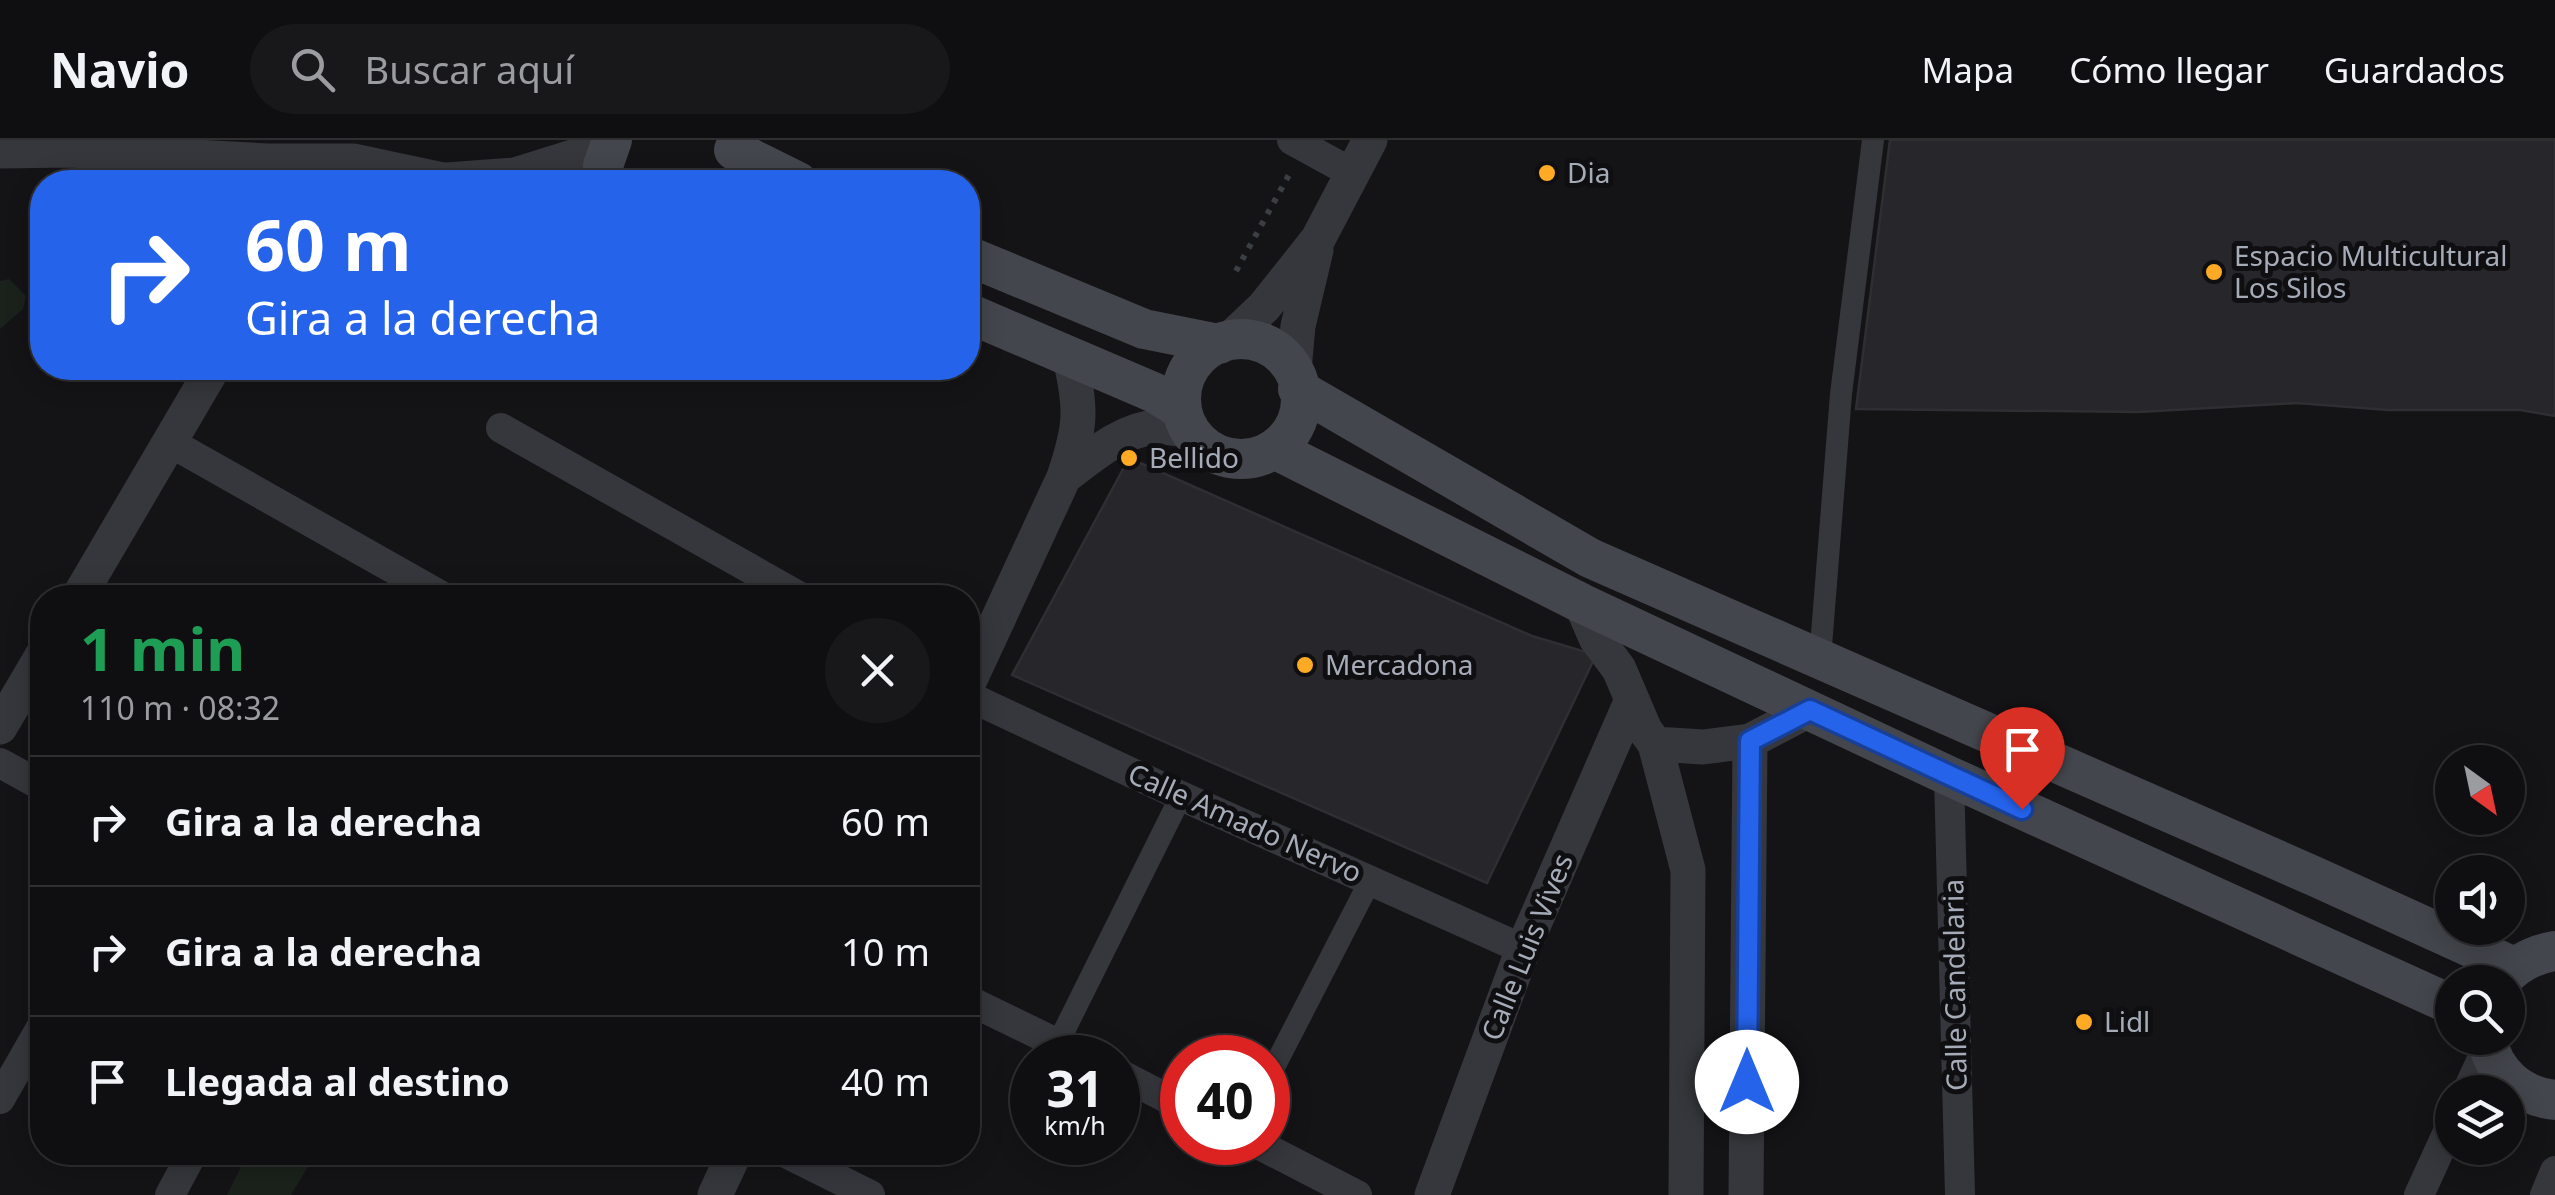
<!DOCTYPE html>
<html lang="es">
<head>
<meta charset="utf-8">
<style>
  body { margin:0; font-family:"Noto Sans",sans-serif; background:#18181a; color:#f1f3f6; height:100vh; display:flex; flex-direction:column; font-size:38px; white-space:nowrap }
  * { box-sizing:border-box; margin:0 }
  p { font-size:32px; color:#9b9c9f }
  .icon { flex:none; width:55px; height:55px; fill:none; stroke:currentColor; stroke-width:2; stroke-linecap:round; stroke-linejoin:round }
  .map { position:relative; flex:1; overflow:hidden }
  .side { position:absolute; left:30px; top:445px; width:950px; height:580px; display:flex; flex-direction:column; background:#0f0f11; border-radius:40px; box-shadow:0 5px 25px #0003,0 0 0 2px #2f2f31 }
  .side>* { flex:none }
  .guide { position:absolute; left:30px; top:30px; width:950px; height:210px; border-radius:40px; box-shadow:0 5px 25px #0003,0 0 0 2px #2f2f31; background:#2563eb; color:#fff; overflow:hidden }
  .needle { width:65px; rotate:147deg }
  .fabs { position:absolute; left:2435px; top:605px; display:grid; gap:20px }
  .fabs a { display:grid; place-items:center; width:90px; height:90px; border-radius:50%; background:#0f0f11; box-shadow:0 5px 25px #0003,0 0 0 2px #2f2f31; font-size:50px }
  .speed { position:absolute; left:1010px; top:895px; display:flex; gap:20px; font-size:50px; font-weight:700; text-align:center }
  .speed>* { display:grid; place-content:center; width:130px; height:130px; border-radius:50%; background:#0f0f11; box-shadow:0 5px 25px #0003,0 0 0 2px #2f2f31; line-height:1 }
  .speed small { font-size:25px; font-weight:400 }
  .speed .limit { border:15px solid #d22; background:#fff; color:#111 }
  .pin { position:absolute; display:grid; place-items:center; width:85px; height:85px; color:#fff; margin:-102px -42px; border-radius:50% 50% 50% 0; rotate:-45deg; box-shadow:0 0 10px #0007 }
  .pin .icon { rotate:45deg }
  .me { position:absolute; width:110px; margin:-55px; rotate:0deg; stroke-linejoin:round; filter:drop-shadow(0 0 8px #0008) }
  .turn { display:flex; align-items:center; gap:35px; height:210px; padding:0 50px; font-size:45px }
  .turn .icon { width:130px; height:130px; stroke-width:2.5 }
  .turn b { display:block; font-size:70px; line-height:85px }
  .round { display:grid; place-items:center; flex:none; width:105px; height:105px; border-radius:52px; background:#18181a }
  .overview { display:flex; align-items:center; justify-content:space-between; height:170px; padding:0 50px }
  h1 { font-size:60px; font-weight:700; line-height:75px; color:#1e9e55 }
  ul { padding:0; list-style:none }
  li { display:flex; align-items:center; gap:30px; height:130px; padding:0 50px; border-top:2px solid #2f2f31 }
  li div { flex:1 }
  li b { display:block; font-size:38px }
  li em { font-style:normal }
  header { display:flex; align-items:center; gap:60px; box-sizing:border-box; height:140px; padding:0 50px; background:#0f0f11; border-bottom:2px solid #2f2f31 }
  header strong { font-size:48px }
  nav { display:flex; gap:55px; margin-inline-start:auto; font-size:35px }
  .search { width:700px; height:90px; background:#18181a; display:flex; align-items:center; gap:25px; box-sizing:border-box; padding:0 35px; border-radius:55px; color:#9b9c9f; font-size:38px }
  .map>svg:first-child { display:block }
  .green { fill:#1a221b }
  .building { fill:#27272b; stroke:#2e2e33; stroke-width:2.5 }
  .lines { fill:none; stroke-linecap:round; stroke-linejoin:round }
  .path { stroke:#3b3e43; stroke-width:6; stroke-dasharray:5 8; stroke-linecap:butt }
  .pedestrian { stroke:#35373c; stroke-width:22 }
  .minor { stroke:#35373c; stroke-width:30 }
  .tertiary { stroke:#35373c; stroke-width:35 }
  .secondary { stroke:#43464c; stroke-width:40 }
  .route-casing { stroke:#184099; stroke-width:25 }
  .route { stroke:#2563eb; stroke-width:18 }
  .poi-dot { fill:#ffaa24; stroke:#0f0f11; stroke-width:4 }
  .labels { text-anchor:middle; stroke-width:10; stroke-linejoin:round; paint-order:stroke }
  .poi-label { font-size:28px; fill:#a5acb8; stroke:#0f0f11; text-anchor:start }
  .street-label { font-size:28px; fill:#a5acb8; stroke:#0f0f11 }
</style>
</head>
<body>
<header>
<strong>Navio</strong>
<div class="search"><svg class="icon" aria-label="search" viewBox="0 0 24 24"><circle cx="10" cy="10" r="6"/><path d="M15 15l6 6"/></svg>Buscar aquí</div>
<nav><a>Mapa</a><a>Cómo llegar</a><a>Guardados</a></nav>
</header>
<div class="map">
<svg width="2555" height="1055" viewBox="0 0 2555 1055">
  <rect width="100%" height="100%" fill="#141417"/>
  <path class="green" d="M9,139l17,17 -3,13 -23,20v-48z
    M248,1013v-1l68,1 -25,42h-64z"/>
  <path class="building" d="M1890,0h665v276l-35,-6h-132l-91,-7 -158,9 -283,-3z
    M1129,318l403,178 64,19 -109,228 -475,-208z"/>
  <g class="lines">
    <path class="path" d="M1236,131l54,-98"/>
    <path class="pedestrian" d="M1820,519l21,-265 32,-254
      M1058,903l123,-247
      M1268,939l103,-200"/>
    <path class="minor" d="M1292,0l62,34
      M501,288l301,170
      M171,303l274,155
      M968,556l213,100 342,153
      M0,623l42,23
      M1949,636l11,419
      M968,860l119,58
      M1118,933l64,33
      M2467,952l21,-46
      M0,959l42,-73
      M1254,1002l103,53
      M784,1012l86,43
      M170,1055l23,-43
      M2419,1055l33,-72
      M2545,1055l10,-24"/>
    <path class="tertiary" d="M0,11l70,-1 197,11h87l99,21
      M447,40l68,-5 93,-29
      M1228,201l36,-34 54,-68 52,-99
      M1294,230l4,-44 18,-76
      M1064,337c27,-20 58,-48 93,-50 11,0 22,2 33,3
      M78,458l135,-230
      M1581,463l15,35 23,31 26,61 10,14 33,126 -2,325
      M968,544l96,-207c17,-50 18,-68 6,-119
      M0,587l42,-71
      M1655,604l48,3 47,-6 59,-31
      M715,1055l20,-43
      M1432,1055l91,-246 108,-247
      M1746,1055l4,-454"/>
    <path class="secondary" d="M734,10l64,32
      M603,42v-16l9,-26
      M968,116l176,73 75,15
      M968,173l187,80 27,17
      M1181 259a60 60 0 1 1 120 0a60 60 0 1 1-120 0Z
      M1298,249l292,169 726,319 198,90
      M1274,309l307,154 368,173 503,229
      M2500,842c15,-18 32,-27 55,-31
      M2487,898c6,35 33,58 68,62"/>
  </g>
  <g class="lines">
    <defs>
      <path id="route" d="M1747,942l3,-341 60,-31 212,99"/>
    </defs>
    <use href="#route" class="route-casing"/>
    <use href="#route" class="route"/>
  </g>
  <g class="poi-dot">
    <circle cx="1547" cy="33" r="10"/>
    <circle cx="2214" cy="132" r="10"/>
    <circle cx="1129" cy="318" r="10"/>
    <circle cx="1305" cy="525" r="10"/>
    <circle cx="2084" cy="882" r="10"/>
  </g>
  <g class="labels">
    <g class="poi-label">
      <text x="1567" y="43">Dia</text>
      <text x="2234" y="126">Espacio Multicultural<tspan x="2234" dy="32">Los Silos</tspan></text>
      <text x="1149" y="328">Bellido</text>
      <text x="1325" y="535">Mercadona</text>
      <text x="2104" y="892">Lidl</text>
    </g>
    <g class="street-label">
      <text transform="translate(1245 683) rotate(24)" y="10">Calle Amado Nervo</text>
      <text transform="translate(1527 807) rotate(-68)" y="10">Calle Luis Vives</text>
      <text transform="translate(1955 845) rotate(-91)" y="10">Calle Candelaria</text>
    </g>
  </g>
</svg>
<div class="fabs">
<a><svg class="needle" viewBox="-14 -14 28 28"><path d="M0-13l5 13h-10z" fill="#e53935"/><path d="M0 13l5-13h-10z" fill="#9b9c9f"/></svg></a>
<a><svg class="icon" aria-label="sound" viewBox="0 0 24 24"><path d="M4 9h4l5-4v14l-5-4H4zM17 9q2 3 0 6"/></svg></a>
<a><svg class="icon" aria-label="search" viewBox="0 0 24 24"><circle cx="10" cy="10" r="6"/><path d="M15 15l6 6"/></svg></a>
<a><svg class="icon" aria-label="layers" viewBox="0 0 24 24"><path d="M12 4l9 5-9 5-9-5zM3 14l9 5 9-5"/></svg></a>
</div>
<div class="speed"><div>31<small>km/h</small></div><div class="limit">40</div></div>
<div class="pin" style="left:2022px;top:669px;background:#d93025"><svg class="icon" aria-label="arrive" viewBox="0 0 24 24"><path d="M6 21V4h12l-3 4 3 4H6"/></svg></div>
<svg class="me" style="left:1747px;top:942px" viewBox="-20 -20 40 40"><circle r="19" fill="#fff"/><path d="M0-13L10 11 0 6-10 11z" fill="#2563eb"/></svg>
<div class="guide">
<div class="turn"><svg class="icon" aria-label="right" viewBox="0 0 24 24"><path d="M7 20v-9h11M14 6l5 5-5 5"/></svg><div><b>60 m</b>Gira a la derecha</div></div>
</div>
<section class="side">
<div class="overview"><div><h1>1 min</h1><p>110 m · 08:32</p></div><a class="round"><svg class="icon" aria-label="close" viewBox="0 0 24 24"><path d="M6 6l12 12M18 6L6 18"/></svg></a></div>
<ul>
<li><svg class="icon" aria-label="right" viewBox="0 0 24 24"><path d="M7 20v-9h11M14 6l5 5-5 5"/></svg><div><b>Gira a la derecha</b></div><em>60 m</em></li>
<li><svg class="icon" aria-label="right" viewBox="0 0 24 24"><path d="M7 20v-9h11M14 6l5 5-5 5"/></svg><div><b>Gira a la derecha</b></div><em>10 m</em></li>
<li><svg class="icon" aria-label="arrive" viewBox="0 0 24 24"><path d="M6 21V4h12l-3 4 3 4H6"/></svg><div><b>Llegada al destino</b></div><em>40 m</em></li>
</ul>
</section>
</div>
</body>
</html>
